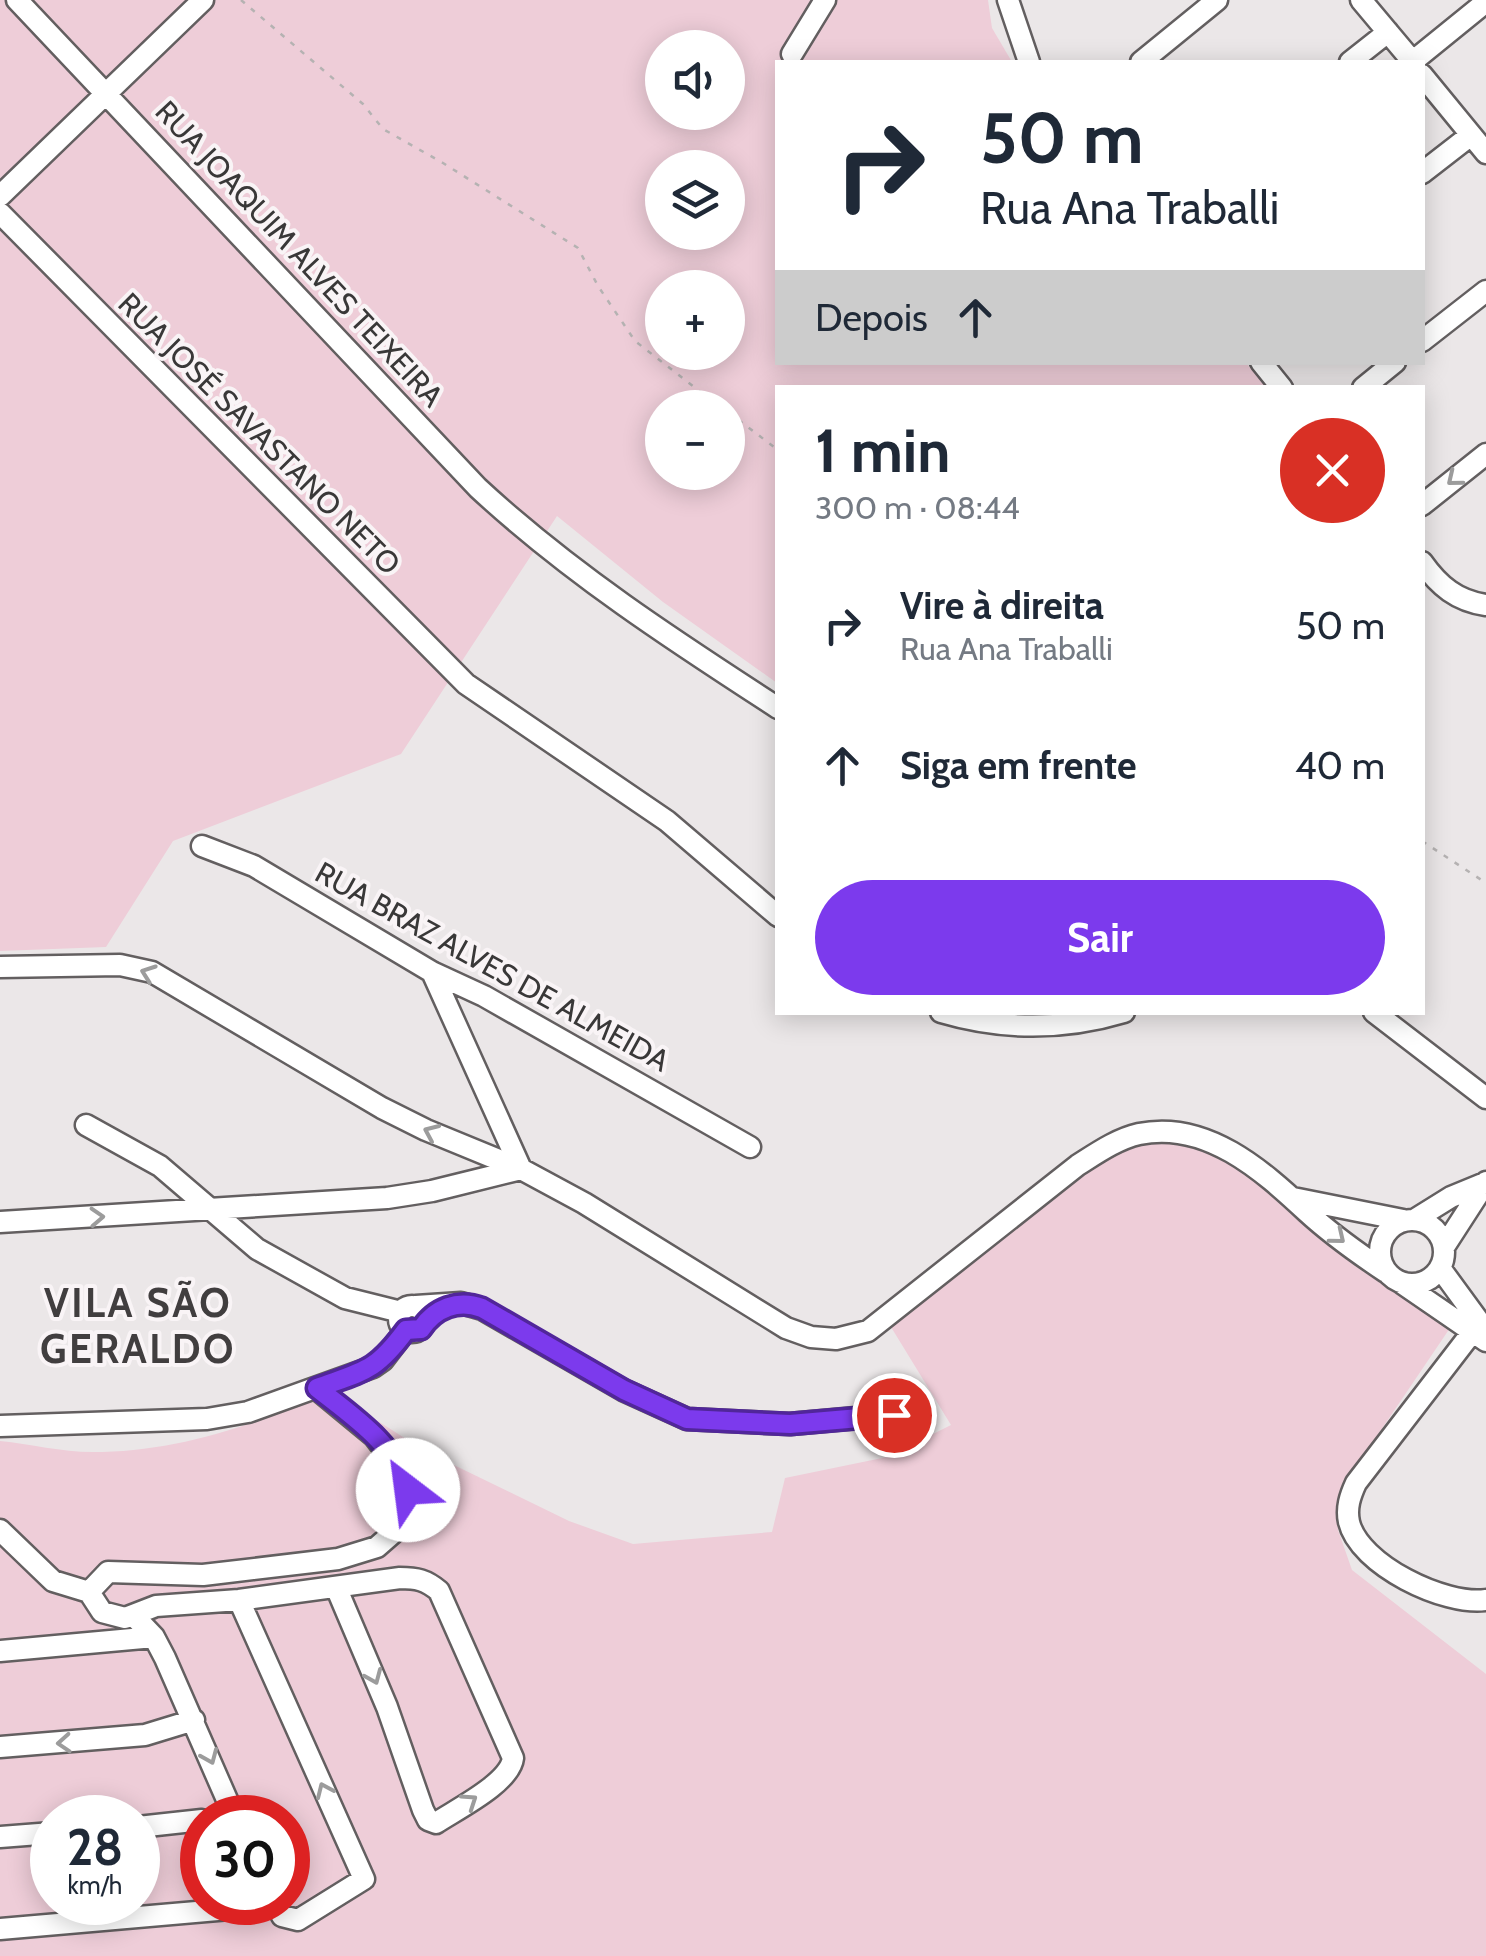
<!DOCTYPE html>
<html lang="pt">
<head>
<meta charset="utf-8">
<style>
  body { margin:0; font-family:Cabin,sans-serif; background:#f2f2f3; color:#1f2937; height:100vh; display:flex; flex-direction:column; font-size:38px; white-space:nowrap }
  * { box-sizing:border-box; margin:0 }
  p { font-size:32px; color:#747a83 }
  .icon { flex:none; width:55px; height:55px; fill:none; stroke:currentColor; stroke-width:2; stroke-linecap:round; stroke-linejoin:round }
  .map { position:relative; flex:1; overflow:hidden }
  .panel { position:absolute; left:775px; top:385px; width:650px; height:630px; display:flex; flex-direction:column; background:#fff; border-radius:0px; box-shadow:0 5px 25px #0003 }
  .panel>* { flex:none }
  .top-card { position:absolute; left:775px; top:60px; width:650px; height:305px; border-radius:0px; box-shadow:0 5px 25px #0003; background:#fff; color:#1f2937; overflow:hidden }
  .buttons { position:absolute; left:645px; top:30px; display:grid; gap:20px }
  .buttons a { display:grid; place-items:center; width:100px; height:100px; border-radius:50%; background:#fff; box-shadow:0 5px 25px #0003; font-size:50px }
  .speed { position:absolute; left:30px; top:1795px; display:flex; gap:20px; font-size:50px; font-weight:700; text-align:center }
  .speed>* { display:grid; place-content:center; width:130px; height:130px; border-radius:50%; background:#fff; box-shadow:0 5px 25px #0003; line-height:1 }
  .speed small { font-size:25px; font-weight:400 }
  .speed .limit { border:15px solid #d22; background:#fff; color:#111 }
  .pin { position:absolute; display:grid; place-items:center; width:85px; height:85px; color:#fff; margin:-42px; border:5px solid #fff; border-radius:50%; box-shadow:0 2px 10px #0007 }
  .me { position:absolute; width:110px; margin:-55px; rotate:330deg; stroke-linejoin:round; filter:drop-shadow(0 0 8px #0008) }
  .turn { display:flex; align-items:center; gap:35px; height:210px; padding:0 40px; font-size:45px }
  .turn .icon { width:130px; height:130px; stroke-width:2.5 }
  .turn b { display:block; font-size:70px; line-height:85px }
  .then { display:flex; align-items:center; height:95px; padding:0 40px; background:#0003; gap:20px; font-size:38px }
  .round { display:grid; place-items:center; flex:none; width:105px; height:105px; border-radius:52px; background:#f2f2f3 }
  .head { display:flex; align-items:center; justify-content:space-between; height:170px; padding:0 40px }
  h1 { font-size:60px; font-weight:700; line-height:75px }
  .button { display:flex; gap:20px; margin-top:auto; padding:20px 40px }
  .button a { flex:1; height:115px; border-radius:60px; background:#7c3aed; color:#fff; font-size:40px; font-weight:700; line-height:115px; text-align:center }
  ul { padding:0; list-style:none }
  li { display:flex; align-items:center; gap:30px; height:140px; padding:0 40px }
  li div { flex:1 }
  li b { display:block; font-size:38px }
  li em { font-style:normal }
  .map>svg:first-child { display:block }
  .green { fill:#eecdd8; fill-rule:evenodd }
  .lines { fill:none; stroke-linecap:round; stroke-linejoin:round }
  .street-casing { stroke:#635f60; stroke-width:25 }
  .path { stroke:#b5b2b2; stroke-width:2.5; stroke-dasharray:5 8; stroke-linecap:butt }
  .street { stroke:#fff; stroke-width:20 }
  .oneway { stroke:#9c9c9c }
  .route-casing { stroke:#51269a; stroke-width:25 }
  .route { stroke:#7c3aed; stroke-width:18 }
  .labels { text-anchor:middle; stroke-width:8; stroke-linejoin:round; paint-order:stroke }
  .street-label { font-size:30px; fill:#393838; stroke:#f9f4f6 }
  .district-label { font-size:40px; font-weight:bold; letter-spacing:2.5px; fill:#413e3f; stroke:#f9f4f6 }
</style>
</head>
<body>
<div class="map">
<svg width="1486" height="1956" viewBox="0 0 1486 1956">
  <rect width="100%" height="100%" fill="#ebe7e8"/>
  <path class="green" d="M0,0h988l4,28 20,34h-234v300l468,1 21,24 -489,1 -1,295 -114,-81 -106,-86 -156,238 -228,87 -67,106 -106,4zM662,48h66v64h-66zM662,168h66v64h-66zM662,288h66v64h-66zM662,408h66v64h-66z
    M1198,1137l90,63 162,128 -111,164 -1,38 14,40 134,104v282h-1486v-515c30,3 62,11 92,11 82,0 164,-26 237,-62l96,61 144,70 64,23 139,-12 13,-54 102,-21 64,-32 -60,-98 199,-164 43,-20zM52,1818h86v84h-86zM202,1818h86v84h-86z"/>
  <g class="lines">
    <defs>
      <path id="street" d="M17,0l461,488c92,85 195,152 300,220
        M1008,0l21,62
        M1361,0l52,62
        M792,54l33,-54
        M1141,62l76,-62
        M1350,62l38,-30
        M1412,62l74,-60
        M1422,75l64,78
        M1422,173l49,-38
        M0,196l203,-196
        M0,213l466,471 201,137 111,95
        M1422,341l64,-50
        M1261,362l21,26
        M1363,388l32,-26
        M1422,505l64,-51
        M1422,562c17,24 35,39 64,43
        M202,846l52,20 178,106 52,24 266,151
        M0,967l120,-2 32,7 230,136 44,22 95,39 63,34 202,125 25,9 25,2 32,-8 210,-166c19,-12 39,-26 61,-31 67,-14 123,36 168,78 24,22 52,42 79,60
        M432,972l89,197
        M941,1012c61,18 123,18 183,0
        M1374,1012l112,86
        M86,1125l74,41 97,83 88,49 56,14
        M1293,1198l110,22
        M1380 1252a32 32 0 1 1 64 0a32 32 0 1 1-64 0Z
        M1414,1220l37,-23 34,-14
        M0,1222l387,-24 45,-7 89,-22
        M1444,1247l42,-65
        M1440,1268l46,63
        M1403,1284l83,57
        M399 1319a13 13 0 1 1 26 0a13 13 0 1 1-26 0Z
        M416,1306l45,-3 21,6 141,81 64,29 103,5 132,-12
        M1480,1322l-124,161c-6,13 -10,25 -7,39 10,43 96,84 137,78
        M0,1426l207,-7 41,-7 125,-45 10,-7 23,-30
        M0,1530l53,51 36,11
        M89,1592l13,20 23,6 31,-12 83,-6 161,-22c17,0 26,2 39,13l74,167c-3,25 -56,51 -77,65l-8,-3 -5,-10 -36,-103 -51,-120
        M89,1592l19,-20 95,3 135,-16 39,-12 16,-14 15,-30 -3,-27 -31,-40 -57,-47
        M239,1600l125,279 -66,41 -16,-4 -7,-14
        M133,1615l21,22 11,21 70,160
        M0,1651l154,-14
        M0,1747l145,-12 49,-15
        M138,1827l64,-7
        M0,1837l52,-4
        M0,1929l276,-24"/>
    </defs>
    <use href="#street" class="street-casing"/>
    <path class="path" d="M241,0l122,104 20,25 60,34 135,85 20,38 37,55 86,67
      M728,412l50,38
      M1422,841l64,42"/>
    <use href="#street" class="street"/>
  </g>
  <defs><path id="oneway-chevron" d="M-2-3.5L2.5 0L-2 3.5" fill="none" stroke-width="1.6" stroke-linecap="round" stroke-linejoin="round" transform="scale(2.5)"/></defs>
  <g class="oneway">
    <use href="#oneway-chevron" transform="translate(1454 479) rotate(141)"/>
    <use href="#oneway-chevron" transform="translate(148 973) rotate(-160)"/>
    <use href="#oneway-chevron" transform="translate(431 1132) rotate(-156)"/>
    <use href="#oneway-chevron" transform="translate(97 1217) rotate(-3)"/>
    <use href="#oneway-chevron" transform="translate(1338 1237) rotate(39)"/>
    <use href="#oneway-chevron" transform="translate(374 1677) rotate(67)"/>
    <use href="#oneway-chevron" transform="translate(64 1743) rotate(176)"/>
    <use href="#oneway-chevron" transform="translate(210 1757) rotate(67)"/>
    <use href="#oneway-chevron" transform="translate(324 1790) rotate(-114)"/>
    <use href="#oneway-chevron" transform="translate(470 1801) rotate(-34)"/>
  </g>
  <g class="lines">
    <defs>
      <path id="route" d="M408,1490c-11,-45 -57,-75 -91,-102 47,-17 58,-16 89,-58l15,-1c14,-21 37,-30 61,-21l142,82 63,29 103,5 104,-9"/>
    </defs>
    <use href="#route" class="route-casing"/>
    <use href="#route" class="route"/>
  </g>
  <g class="labels">
    <g class="street-label">
      <text transform="translate(299 254) rotate(47)" y="10">RUA JOAQUIM ALVES TEIXEIRA</text>
      <text transform="translate(259 434) rotate(45)" y="10">RUA JOSÉ SAVASTANO NETO</text>
      <text transform="translate(492 967) rotate(29)" y="10">RUA BRAZ ALVES DE ALMEIDA</text>
    </g>
    <g class="district-label">
      <text x="138" y="1317">VILA SÃO<tspan x="138" dy="46">GERALDO</tspan></text>
    </g>
  </g>
</svg>
<div class="buttons">
<a><svg class="icon" aria-label="sound" viewBox="0 0 24 24"><path d="M4 9h4l5-4v14l-5-4H4zM17 9q2 3 0 6"/></svg></a>
<a><svg class="icon" aria-label="layers" viewBox="0 0 24 24"><path d="M12 4l9 5-9 5-9-5zM3 14l9 5 9-5"/></svg></a>
<a>+</a>
<a>−</a>
</div>
<div class="speed"><div>28<small>km/h</small></div><div class="limit">30</div></div>
<div class="pin" style="left:894px;top:1415px;background:#d93025"><svg class="icon" aria-label="arrive" viewBox="0 0 24 24"><path d="M6 21V4h12l-3 4 3 4H6"/></svg></div>
<svg class="me" style="left:408px;top:1490px" viewBox="-20 -20 40 40"><circle r="19" fill="#fff"/><path d="M0-13L10 11 0 6-10 11z" fill="#7c3aed"/></svg>
<div class="top-card">
<div class="turn"><svg class="icon" aria-label="right" viewBox="0 0 24 24"><path d="M7 20v-9h11M14 6l5 5-5 5"/></svg><div><b>50 m</b>Rua Ana Traballi</div></div>
<div class="then">Depois<svg class="icon" aria-label="ahead" viewBox="0 0 24 24"><path d="M12 20V5M6 11l6-6 6 6"/></svg></div>
</div>
<section class="panel">
<div class="head"><div><h1>1 min</h1><p>300 m · 08:44</p></div><a class="round" style="background:#d93025;color:#fff"><svg class="icon" aria-label="close" viewBox="0 0 24 24"><path d="M6 6l12 12M18 6L6 18"/></svg></a></div>
<ul>
<li><svg class="icon" aria-label="right" viewBox="0 0 24 24"><path d="M7 20v-9h11M14 6l5 5-5 5"/></svg><div><b>Vire à direita</b><p>Rua Ana Traballi</p></div><em>50 m</em></li>
<li><svg class="icon" aria-label="ahead" viewBox="0 0 24 24"><path d="M12 20V5M6 11l6-6 6 6"/></svg><div><b>Siga em frente</b></div><em>40 m</em></li>
</ul>
<div class="button"><a>Sair</a></div>
</section>
</div>
</body>
</html>
